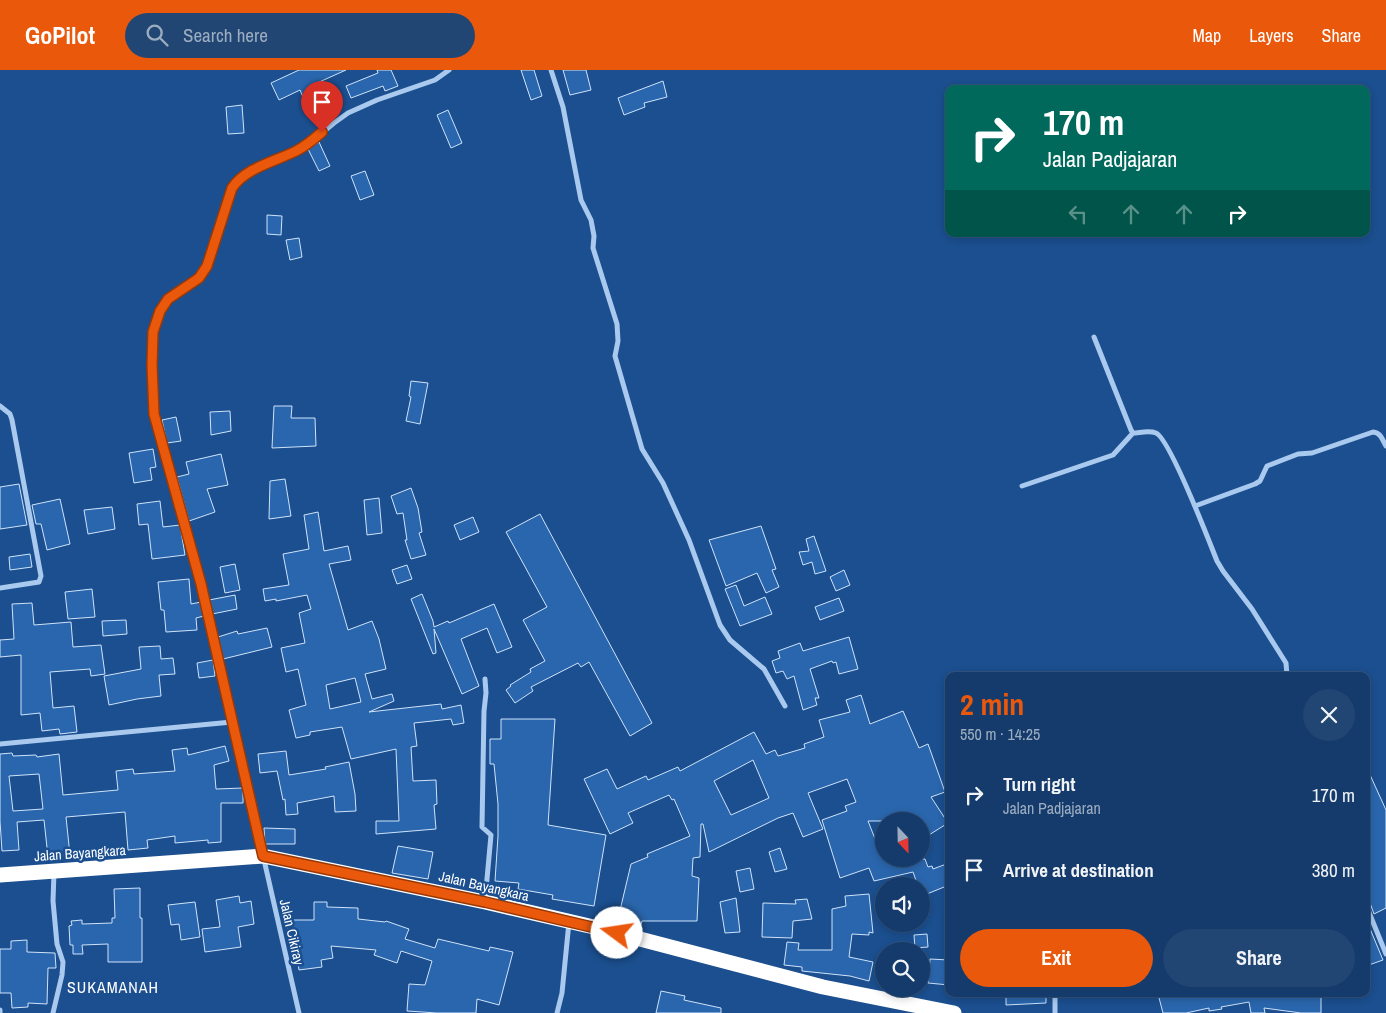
<!DOCTYPE html>
<html lang="en">
<head>
<meta charset="utf-8">
<style>
  body { margin:0; font-family:"Archivo Narrow",sans-serif; background:#214673; color:#f1f3f6; height:100vh; display:flex; flex-direction:column; font-size:19px; white-space:nowrap }
  * { box-sizing:border-box; margin:0 }
  p { font-size:16px; color:#9dadc1 }
  .icon { flex:none; width:28px; height:28px; fill:none; stroke:currentColor; stroke-width:2; stroke-linecap:round; stroke-linejoin:round }
  .map { position:relative; flex:1; overflow:hidden }
  .sheet { position:absolute; left:945px; top:602px; width:425px; height:325px; display:flex; flex-direction:column; background:#143b6b; border-radius:10px; box-shadow:0 2px 8px #0003,0 0 0 1px #33557e }
  .sheet>* { flex:none }
  .hud { position:absolute; left:945px; top:15px; width:425px; height:152px; border-radius:10px; box-shadow:0 2px 8px #0003,0 0 0 1px #33557e; background:#00695c; color:#fff; overflow:hidden }
  .needle { width:32px; rotate:158deg }
  .tools { position:absolute; left:875px; top:742px; display:grid; gap:10px }
  .tools a { display:grid; place-items:center; width:55px; height:55px; border-radius:50%; background:#143b6b; box-shadow:0 2px 8px #0003,0 0 0 1px #33557e; font-size:25px }
  .pin { position:absolute; display:grid; place-items:center; width:42px; height:42px; color:#fff; margin:-51px -21px; border-radius:50% 50% 50% 0; rotate:-45deg; box-shadow:0 0 5px #0007 }
  .pin .icon { rotate:45deg }
  .me { position:absolute; width:55px; margin:-28px; rotate:284deg; stroke-linejoin:round; filter:drop-shadow(0 0 4px #0008) }
  .turn { display:flex; align-items:center; gap:18px; height:105px; padding:0 15px; font-size:22px }
  .turn .icon { width:65px; height:65px; stroke-width:2.5 }
  .turn b { display:block; font-size:35px; line-height:42px }
  .lanes { display:flex; align-items:center; height:48px; padding:0 15px; background:#0003; justify-content:center; gap:25px; direction:ltr }
  .lanes .off { opacity:.35 }
  .round { display:grid; place-items:center; flex:none; width:52px; height:52px; border-radius:26px; background:#214673 }
  .headline { display:flex; align-items:center; justify-content:space-between; height:85px; padding:0 15px }
  h1 { font-size:30px; font-weight:700; line-height:38px; color:#ea580c }
  .cta { display:flex; gap:10px; margin-top:auto; padding:10px 15px }
  .cta a { flex:1; height:58px; border-radius:30px; background:#ea580c; color:#fff; font-size:20px; font-weight:700; line-height:58px; text-align:center }
  .cta a+a { background:#214673; color:#f1f3f6 }
  ul { padding:0; list-style:none }
  li { display:flex; align-items:center; gap:15px; height:75px; padding:0 15px }
  li div { flex:1 }
  li b { display:block; font-size:19px }
  li em { font-style:normal }
  header { display:flex; align-items:center; gap:30px; box-sizing:border-box; height:70px; padding:0 25px; background:#ea580c; color:#fff }
  header strong { font-size:24px }
  nav { display:flex; gap:28px; margin-inline-start:auto; font-size:18px }
  .search { width:350px; height:45px; background:#214673; display:flex; align-items:center; gap:12px; box-sizing:border-box; padding:0 18px; border-radius:28px; color:#9dadc1; font-size:19px }
  .map>svg:first-child { display:block }
  .building { fill:#2a66ad; stroke:#cfe3fa; fill-rule:evenodd }
  .lines { fill:none; stroke-linecap:round; stroke-linejoin:round }
  .street { stroke:#a9c9ee; stroke-width:5 }
  .highway { stroke:#fff; stroke-width:15 }
  .route-casing { stroke:#983908; stroke-width:12 }
  .route { stroke:#ea580c; stroke-width:9 }
  .labels { text-anchor:middle; stroke-width:5; stroke-linejoin:round; paint-order:stroke }
  .street-label { font-size:14px; fill:#fff; stroke:#1b4f8f }
  .quarter-label { font-size:16px; letter-spacing:1px; fill:#fff; stroke:#1b4f8f }
</style>
</head>
<body>
<header>
<strong>GoPilot</strong>
<div class="search"><svg class="icon" aria-label="search" viewBox="0 0 24 24"><circle cx="10" cy="10" r="6"/><path d="M15 15l6 6"/></svg>Search here</div>
<nav><a>Map</a><a>Layers</a><a>Share</a></nav>
</header>
<div class="map">
<svg width="1386" height="943" viewBox="0 0 1386 943">
  <rect width="100%" height="100%" fill="#1b4f8f"/>
  <path class="building" d="M299,0h47l-29,13 8,19 -17,7 -8,-19 -21,10 -8,-17z
    M377,0h14l7,16 -13,5 -2,-5 -32,12 -5,-12 32,-13z
    M521,0h13l8,26 -11,4z
    M563,0h23l5,20 -21,5z
    M663,11l4,16 -23,6 1,4 -21,8 -6,-17z
    M242,35l2,28 -16,1 -2,-27z
    M448,40l14,33 -11,5 -14,-33z
    M319,72l11,24 -11,5 -11,-22z
    M365,101l9,24 -14,5 -9,-24z
    M267,145l15,1 -1,19 -14,-1z
    M299,168l3,19 -12,3 -4,-20z
    M411,311l17,2 -8,41 -14,-3 5,-24 -2,-1z
    M274,336h18l-1,12h24l1,28 -44,2z
    M230,341l1,20 -20,4 -1,-23z
    M176,347l5,24 -14,2 -5,-23z
    M153,379l3,18 -6,1 2,12 -18,3 -5,-30z
    M221,384l7,31 -21,4 8,23 -26,9 -12,-44 12,-3 -3,-12z
    M285,409l6,37 -22,3 1,-38z
    M19,414l8,41 -27,4v-42z
    M411,418l7,20 4,24 -3,1 7,22 -15,4 -6,-19h2l-4,-27 -6,1 -6,-18z
    M379,428l3,35 -15,2 -3,-35z
    M60,429l10,45 -23,6 -6,-26h-5l-4,-19z
    M160,431l3,26 17,-2 5,30 -33,4 -4,-35 -9,1 -2,-21z
    M112,437l3,22 -27,5 -4,-24z
    M318,442l6,39 24,-5 3,14 -22,4 19,66 24,-9 7,18 7,30 -21,5 7,25 20,-5 2,7 -25,11 72,-8 1,5 19,-4 3,18 -11,2 -2,-6 -37,4 3,23 -6,1 2,34 23,-1 1,24 -3,1 2,24 -60,5v-13h23l-3,-72 -45,10 -9,-32 -32,5v3l-14,3 -7,-28 17,-5 -8,-36 -12,3 -5,-24 24,-5 -6,-30 12,-4 -4,-14 -31,6v-2l-11,2 -2,-12 26,-4 -6,-31 26,-5 -5,-34zM355,608l6,24 -31,7 -4,-24z
    M540,444l112,209 -22,13 -41,-74 -8,5 -3,-4 -47,24 2,4 -18,12 -9,-13 5,-4 -1,-1 21,-13 -1,-3 15,-8 -22,-41 24,-13 -41,-75z
    M473,447l6,15 -19,8 -6,-15z
    M761,456l15,43 -4,1 7,17 -13,6 -9,-20 -31,13 -17,-46z
    M814,466l12,35 -11,3 -3,-12 -9,3 -4,-13 10,-1 -3,-12z
    M30,484l2,13 -22,3 -1,-13z
    M235,494l5,26 -15,3 -5,-26z
    M407,495l5,14 -15,5 -5,-14z
    M844,500l6,15 -14,6 -6,-14z
    M189,509l2,25 10,-2 3,14 -8,2 1,12 -31,2 -2,-22h-3l-3,-28z
    M736,515l8,21 21,-9 7,17 -32,12 -15,-37z
    M92,519l3,28 -27,2 -3,-27z
    M422,524l11,27 1,6 14,-6 1,2 45,-19 18,43 -15,6 -10,-25 -26,11 18,47 -17,8 -28,-65 2,24 -3,1 -22,-55z
    M235,525l2,14 -25,5 -3,-14z
    M839,528l5,13 -24,9 -5,-13z
    M32,533l2,22 37,-3 2,25 28,-2 4,29 -14,2 -1,-7 -40,3 3,36 21,-2 3,26 -17,2 -1,-5 -17,2 -2,-18 -19,2v-60l-21,2v-17l14,-1 -2,-35z
    M126,550l1,14 -24,2 -1,-15z
    M267,558l5,19 -49,12 -5,-22 19,-6 1,3z
    M849,567l9,32 -19,5 -3,-12 -3,1 -1,-2 -22,8 9,29h-4l2,7 -14,5 -9,-34 -7,3 -4,-8 -7,2 -4,-12 8,-3 -2,-7 22,-8 3,8z
    M160,576l1,13 12,-1 2,16 -16,1 2,21 -24,3 -28,6 -5,-29 37,-7 -2,-22z
    M213,590l2,16 -16,2 -2,-15z
    M861,625l9,29 33,-13 16,37 9,-4 17,48 -14,5 17,26 -27,17v-19h-53l15,38h42l3,8 4,-1 1,3 16,-6v22l-27,11 -1,-10h-3l-5,-14 -39,9 -5,-13 -29,10 -18,-58 25,-9 -2,-5 11,-4 -9,-23 -39,14 15,36 -20,8 -10,-24 -15,5 -69,34 -6,-28h-2l-1,33 -7,1 -1,18 7,2 -2,43h-55l-2,6 -23,-4 14,-59 17,-7 -1,-3 43,-18 -16,-37 -2,1 -3,-5 -41,18 5,10 -23,11 -26,-55 23,-10 10,20 29,-13 2,4 30,-13 2,4 74,-39 12,22 9,-4 3,6 27,-8 -1,-4 20,-7 -5,-17 31,-8 -4,-12zM753,690l16,38 -38,17 -17,-34z
    M501,649h54l-7,106 58,10 -12,71 -42,-7 1,-4 -35,-6 1,-6 -24,-2 3,-45v-32l-4,-40h-4v-25h11z
    M225,676l4,15 -15,4 2,24 27,-1v15h-22v39l-13,1v-3l-33,3v-7l-28,4 1,8 -20,2 -3,-38 -59,5 4,38 -22,2 -4,-37 -27,2 2,28 -17,1 -2,-30v-67l12,-1 1,3 23,-1 1,2 22,-3 4,41 55,-5 -2,-19 17,-2 1,5 41,-3 -3,-21 15,-2 1,7zM39,704l4,35 -30,2 -4,-35z
    M286,681l3,24 37,-6 -1,-2 24,-5 6,32 1,17 -21,1 -1,-16 -37,7 1,11 -12,1 -1,-16 -2,1 -6,-29 -17,2 -2,-19z
    M1366,696l20,44v98l-12,6 -4,-11 -4,-2z
    M264,758l31,1v15h-30z
    M398,776l35,6 -5,27 -36,-6z
    M780,778l7,21 -12,3 -6,-20z
    M750,798l4,21 -14,3 -4,-21z
    M140,818v30h2v44h-34v-18l-26,1 1,9h-10v-9h-3l-1,-19 3,-1 -1,-4 11,-1v4l30,-1v-5h3l-1,-29z
    M869,824l4,39 -4,-1v3l-17,-1 -3,23 24,5 -4,19 -19,-5 -48,-5v-4l-18,-2 3,-23 12,1 -1,7h34v-41l14,-3 -1,-10z
    M239,826l1,7 11,-2 3,23 -16,3 3,20 -36,5 -3,-23 18,-2 -4,-27z
    M736,828l4,34 -15,1 -5,-31z
    M807,829l5,20 -19,2 -1,17 -30,-1 1,-34 33,1 -1,-4z
    M195,832l5,35 -19,3 -2,-16 -8,1 -3,-20z
    M314,832h13v5l31,1v11l27,3 1,-1 23,8 -4,10 30,9 3,-9 51,12 1,-4 23,5 -14,53 -22,-6 -1,14h-39l-30,-2 2,-27 16,1 7,-24 -31,-10 -4,12 -23,-8 2,-5 -45,-4 2,12 -12,2 1,7 -23,3 -5,-31h-6v-19h26z
    M1366,849l17,41 -17,6z
    M927,864l1,13 -13,1 -1,-13z
    M27,870v12l28,1 1,15h-8l-1,36 -19,-1v4l-16,1 -1,-15h-11v-44h11v-8z
    M930,889l19,1v25l-21,-2z
    M661,921l24,5 -1,4 37,8v5h-65z
    M1006,924h40v9l-40,2z
    M1158,924h163v19h-20l-37,-5 1,5h-14l-2,-11 -28,5 1,2 -13,2v-3l-23,5h-23z"/>
  <g class="lines">
    <path class="street" d="M551,0l12,37 18,93 10,20 3,16 -1,12 24,76 1,17 -3,15 27,93 21,34 26,57 31,85 10,15 34,29 21,37
      M1094,267l37,93 2,3c6,0 16,-3 23,0 14,6 53,108 61,128l6,10 29,38 34,54 1,13
      M0,336l10,8 2,6 29,156 -2,6 -39,6
      M1022,416l91,-31 20,-22
      M1195,436l60,-22 5,-3 7,-15 31,-12 14,-1 61,-21c8,1 9,7 13,14
      M485,609l1,14 -2,18 -2,116 9,8 -6,66
      M0,674l232,-22
      M1366,835l20,49
      M0,940v3
      M53,943l9,-38 1,-13 -6,-18 -4,-43 1,-29
      M299,943l-98,-429 -47,-170 -2,-49 1,-33 7,-21 8,-12 31,-21 8,-12 24,-78 7,-8 9,-6 51,-24 13,-8 23,-19 14,-10 29,-13 58,-20 14,-10
      M557,943l5,-20 7,-71
      M1055,943v-19"/>
    <path class="highway" d="M0,805l263,-19 222,46 113,26 225,59 131,26"/>
  </g>
  <g class="lines">
    <defs>
      <path id="route" d="M322,62c-8,7 -16,14 -26,19 -20,10 -51,17 -64,37l-25,78 -8,12 -31,21 -8,12 -7,21 -1,33 2,49 47,170 62,272 222,46 132,31"/>
    </defs>
    <use href="#route" class="route-casing"/>
    <use href="#route" class="route"/>
  </g>
  <g class="labels">
    <g class="street-label">
      <text transform="translate(80 783) rotate(-4)" y="5">Jalan Bayangkara</text>
      <text transform="translate(484 816) rotate(13)" y="5">Jalan Bayangkara</text>
      <text transform="translate(292 862) rotate(77)" y="5">Jalan Cikiray</text>
    </g>
    <g class="quarter-label">
      <text x="113" y="923">SUKAMANAH</text>
    </g>
  </g>
</svg>
<div class="tools">
<a><svg class="needle" viewBox="-14 -14 28 28"><path d="M0-13l5 13h-10z" fill="#e53935"/><path d="M0 13l5-13h-10z" fill="#9dadc1"/></svg></a>
<a><svg class="icon" aria-label="sound" viewBox="0 0 24 24"><path d="M4 9h4l5-4v14l-5-4H4zM17 9q2 3 0 6"/></svg></a>
<a><svg class="icon" aria-label="search" viewBox="0 0 24 24"><circle cx="10" cy="10" r="6"/><path d="M15 15l6 6"/></svg></a>
</div>
<div class="pin" style="left:322px;top:62px;background:#d93025"><svg class="icon" aria-label="arrive" viewBox="0 0 24 24"><path d="M6 21V4h12l-3 4 3 4H6"/></svg></div>
<svg class="me" style="left:617px;top:863px" viewBox="-20 -20 40 40"><circle r="19" fill="#fff"/><path d="M0-13L10 11 0 6-10 11z" fill="#ea580c"/></svg>
<div class="hud">
<div class="turn"><svg class="icon" aria-label="right" viewBox="0 0 24 24"><path d="M7 20v-9h11M14 6l5 5-5 5"/></svg><div><b>170 m</b>Jalan Padjajaran</div></div>
<div class="lanes"><svg class="icon off" aria-label="left" viewBox="0 0 24 24"><path d="M17 20v-9H6M10 6l-5 5 5 5"/></svg><svg class="icon off" aria-label="ahead" viewBox="0 0 24 24"><path d="M12 20V5M6 11l6-6 6 6"/></svg><svg class="icon off" aria-label="ahead" viewBox="0 0 24 24"><path d="M12 20V5M6 11l6-6 6 6"/></svg><svg class="icon" aria-label="right" viewBox="0 0 24 24"><path d="M7 20v-9h11M14 6l5 5-5 5"/></svg></div>
</div>
<section class="sheet">
<div class="headline"><div><h1>2 min</h1><p>550 m · 14:25</p></div><a class="round"><svg class="icon" aria-label="close" viewBox="0 0 24 24"><path d="M6 6l12 12M18 6L6 18"/></svg></a></div>
<ul>
<li><svg class="icon" aria-label="right" viewBox="0 0 24 24"><path d="M7 20v-9h11M14 6l5 5-5 5"/></svg><div><b>Turn right</b><p>Jalan Padjajaran</p></div><em>170 m</em></li>
<li><svg class="icon" aria-label="arrive" viewBox="0 0 24 24"><path d="M6 21V4h12l-3 4 3 4H6"/></svg><div><b>Arrive at destination</b></div><em>380 m</em></li>
</ul>
<div class="cta"><a>Exit</a><a>Share</a></div>
</section>
</div>
</body>
</html>
